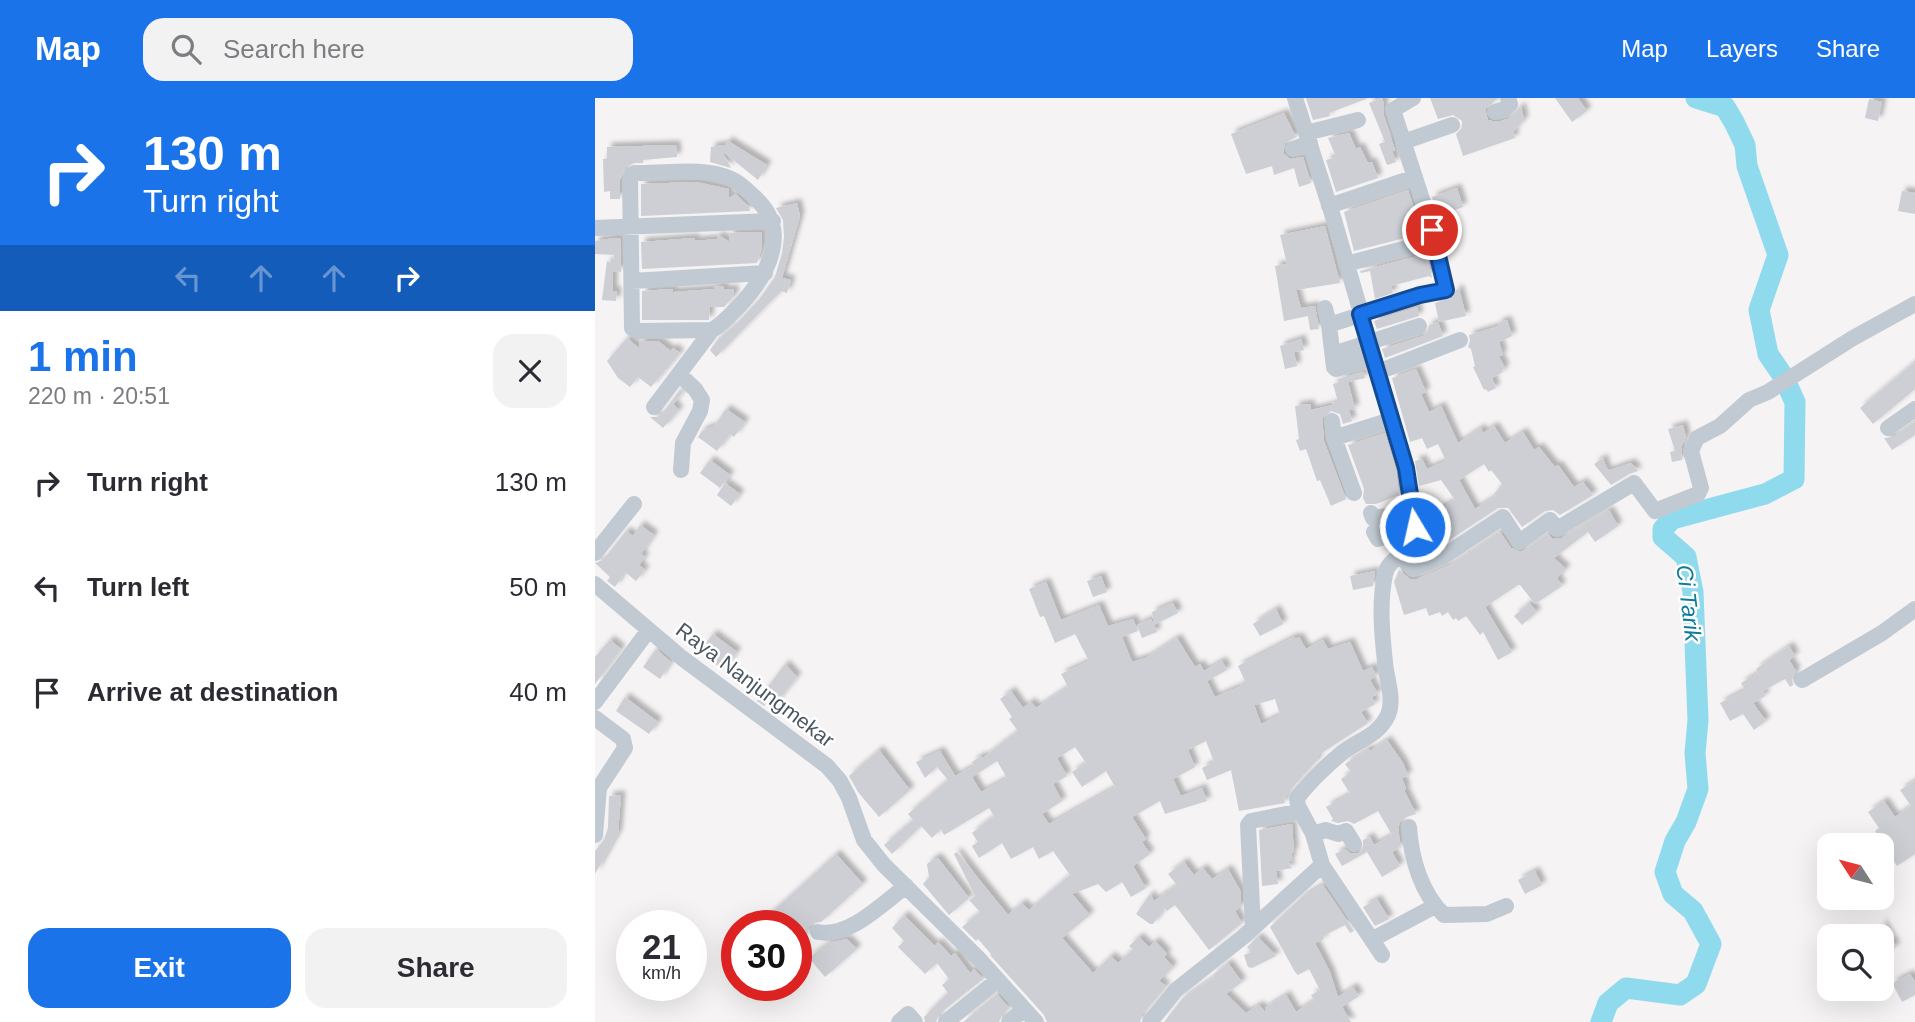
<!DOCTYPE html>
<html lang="en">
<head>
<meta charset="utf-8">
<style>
  body { margin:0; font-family:Helvetica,sans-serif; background:#f2f2f3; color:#2b2b33; height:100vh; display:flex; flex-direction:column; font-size:26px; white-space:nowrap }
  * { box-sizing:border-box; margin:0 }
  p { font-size:23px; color:#7c7c81 }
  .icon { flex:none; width:38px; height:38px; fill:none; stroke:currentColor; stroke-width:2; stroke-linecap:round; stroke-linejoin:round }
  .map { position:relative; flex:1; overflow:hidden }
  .panel { display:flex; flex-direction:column; background:#fff; width:595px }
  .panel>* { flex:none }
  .guide { background:#1a73e8; color:#fff; overflow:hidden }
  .needle { width:46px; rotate:306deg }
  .controls { position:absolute; left:1222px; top:735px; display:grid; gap:14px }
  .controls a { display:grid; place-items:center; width:77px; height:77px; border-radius:14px; background:#fff; box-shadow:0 7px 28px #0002; font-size:35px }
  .speed { position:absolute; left:21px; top:812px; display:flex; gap:14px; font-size:35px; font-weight:700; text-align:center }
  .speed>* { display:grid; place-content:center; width:91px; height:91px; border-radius:50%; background:#fff; box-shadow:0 7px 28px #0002; line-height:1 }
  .speed small { font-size:18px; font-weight:400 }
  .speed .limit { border:10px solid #d22; background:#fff; color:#111 }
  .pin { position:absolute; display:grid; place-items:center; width:60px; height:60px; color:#fff; margin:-30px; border:4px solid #fff; border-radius:50%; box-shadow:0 2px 7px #0007 }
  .me { position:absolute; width:77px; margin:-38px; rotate:351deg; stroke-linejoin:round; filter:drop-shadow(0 0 5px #0008) }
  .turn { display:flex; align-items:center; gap:24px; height:147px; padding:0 28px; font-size:32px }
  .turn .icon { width:91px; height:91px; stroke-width:2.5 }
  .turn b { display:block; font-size:49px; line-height:60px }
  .lanes { display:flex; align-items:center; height:66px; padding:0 28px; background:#0003; justify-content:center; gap:35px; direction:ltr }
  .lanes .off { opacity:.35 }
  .round { display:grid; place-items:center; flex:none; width:74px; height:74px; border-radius:21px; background:#f2f2f3 }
  .head { display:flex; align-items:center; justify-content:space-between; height:119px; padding:0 28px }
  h1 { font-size:42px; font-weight:600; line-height:52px; color:#1a73e8 }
  .primary-button { display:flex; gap:14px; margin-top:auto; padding:14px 28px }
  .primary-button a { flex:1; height:80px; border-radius:21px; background:#1a73e8; color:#fff; font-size:28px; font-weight:600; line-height:80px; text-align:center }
  .primary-button a+a { background:#f2f2f3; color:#2b2b33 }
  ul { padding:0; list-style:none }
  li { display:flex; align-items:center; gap:21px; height:105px; padding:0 28px }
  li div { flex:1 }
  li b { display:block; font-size:26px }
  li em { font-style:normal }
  header { display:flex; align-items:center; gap:42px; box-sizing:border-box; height:98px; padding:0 35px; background:#1a73e8; color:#fff }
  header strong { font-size:33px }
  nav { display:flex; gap:38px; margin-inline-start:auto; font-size:24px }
  .search { width:490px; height:63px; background:#f2f2f3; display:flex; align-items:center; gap:18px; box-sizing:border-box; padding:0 24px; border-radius:21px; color:#7c7c81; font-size:26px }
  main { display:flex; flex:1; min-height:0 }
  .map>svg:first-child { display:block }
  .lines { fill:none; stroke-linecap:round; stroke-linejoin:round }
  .river { stroke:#90daee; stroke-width:21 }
  .building { fill:#cdcfd5; fill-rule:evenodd; filter:url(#shadow) }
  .minor { stroke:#c1cad2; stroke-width:16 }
  .route-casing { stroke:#114b97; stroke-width:18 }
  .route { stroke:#1a73e8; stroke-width:12 }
  .labels { text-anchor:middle; stroke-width:5; stroke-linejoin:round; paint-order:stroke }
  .street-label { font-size:21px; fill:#4a5661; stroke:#fff }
  .water-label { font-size:23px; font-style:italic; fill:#0c7c9b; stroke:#fff }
</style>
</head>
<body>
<header>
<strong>Map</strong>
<div class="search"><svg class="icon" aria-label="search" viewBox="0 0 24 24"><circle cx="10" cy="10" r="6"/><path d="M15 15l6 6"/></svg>Search here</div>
<nav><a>Map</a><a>Layers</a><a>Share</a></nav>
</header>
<main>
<section class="panel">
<div class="guide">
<div class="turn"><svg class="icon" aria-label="right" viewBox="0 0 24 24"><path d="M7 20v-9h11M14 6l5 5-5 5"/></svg><div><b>130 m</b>Turn right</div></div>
<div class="lanes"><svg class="icon off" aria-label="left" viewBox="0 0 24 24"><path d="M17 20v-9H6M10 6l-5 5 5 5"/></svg><svg class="icon off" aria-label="ahead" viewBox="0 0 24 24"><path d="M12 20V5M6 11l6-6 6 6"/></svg><svg class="icon off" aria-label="ahead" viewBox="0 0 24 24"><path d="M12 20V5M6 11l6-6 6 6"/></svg><svg class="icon" aria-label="right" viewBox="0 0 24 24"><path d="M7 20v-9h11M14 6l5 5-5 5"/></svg></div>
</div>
<div class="head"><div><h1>1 min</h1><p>220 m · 20:51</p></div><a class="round"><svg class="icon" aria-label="close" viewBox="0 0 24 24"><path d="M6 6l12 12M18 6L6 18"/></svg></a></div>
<ul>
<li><svg class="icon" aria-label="right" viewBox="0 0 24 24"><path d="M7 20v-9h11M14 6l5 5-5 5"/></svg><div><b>Turn right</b></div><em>130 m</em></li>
<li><svg class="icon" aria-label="left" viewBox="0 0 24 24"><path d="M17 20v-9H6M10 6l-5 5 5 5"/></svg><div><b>Turn left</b></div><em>50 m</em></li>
<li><svg class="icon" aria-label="arrive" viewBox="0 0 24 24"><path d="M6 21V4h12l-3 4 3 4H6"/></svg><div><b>Arrive at destination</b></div><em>40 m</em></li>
</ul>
<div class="primary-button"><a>Exit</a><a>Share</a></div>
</section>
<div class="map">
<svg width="1320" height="924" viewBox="0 0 1320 924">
  <defs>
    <filter id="shadow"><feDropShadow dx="4.5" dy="-4.5" stdDeviation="2" flood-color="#0004"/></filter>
  </defs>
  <rect width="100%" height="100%" fill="#f5f3f3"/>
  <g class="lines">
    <path class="river" d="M1006,924l7,-19 18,-15 54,7 16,-11 15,-40 -18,-33 -20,-17 -8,-22 10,-31 11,-19 12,-33 -3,-36 3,-33 -5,-128 -7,-35 -23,-20v-8l9,-10 93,-25 29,-15 1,-77 -12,-26 -15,-22 -9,-44 19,-55 -31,-89 -2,-21 -11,-23 -9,-15 -29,-9"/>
  </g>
  <path class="building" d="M711,0h60v1l-37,14 1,3 -17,4z
    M787,0l2,6 -1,9 12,37 -3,1 4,11 -9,3 -8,-21 6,-2 -16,-39z
    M835,0h68l-13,11 3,11 9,2 11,-3 13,-13 3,14 -11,12 2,6 -52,18 -7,-22 6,-6v-7l-9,-6 -15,4z
    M960,0h23l9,13 -15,11z
    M1274,1l13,3 -4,19 -13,-3z
    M689,15l12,24 -11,6 -2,10 7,6 13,-2 8,26 -12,4 -5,-19 -20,7 -2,-9 -26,8 -15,-40z
    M754,35l7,16 4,-2 8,16 4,-1 6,16 -42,14 -10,-32 10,-3 -8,-19z
    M133,43l39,24 -9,15 -36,-29 9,17 -21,-6 1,-15 14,-2z
    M81,47l1,12 -34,3v3h-9l-8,4 -6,13v19h-10v-8l-6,1 -1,-33h4v-12z
    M101,84l33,7v9l7,-4 13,13 1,4 -109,5v-32z
    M862,90l6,19 -25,9 -6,-19z
    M813,92l14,43 10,45 -3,-2 -38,10 2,7 -18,6 -5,-28 -9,2 -1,-2 54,-14 7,-7v-6l-7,-7h-5l-55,14 -10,-39z
    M1307,93l13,2v21l-17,-3z
    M202,105l3,13 -18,62 9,2 -4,13 -6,-2 -65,66 -6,-7 9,-12 15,-12 24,-25 17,-24 7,-24 2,-16 -1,-17 -7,-12z
    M730,128l15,57 -44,7 5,18 14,-2 4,23 -9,1 -2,-14 -24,5 -9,-55 12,-2 -7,-29z
    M167,134v16l-5,15 -115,6 -1,-27 54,-4v3l22,-2 1,-4 12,7 -1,-9z
    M20,140h5l1,34 -8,-1v20h4l-1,10 -14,-1 5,-39 6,2 1,-8 -19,-1v-13z
    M129,188v4l10,-1v7l-10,11h-14l-1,13h-67v-29l31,-2v3l42,-3 -1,-2z
    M864,191l7,27 -27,6 -4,-19 17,-5 4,-8z
    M822,209l2,9 -42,13 -3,-8z
    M912,222l5,16 -13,6 4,13 -4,1 6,12 -3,2 1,2 -11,6 4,10 -8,4 -2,-3 -2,1 -11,-23 2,-1 -4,-17 -3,-2 2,-6 -1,-6 30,-9 -1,-3z
    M843,224l5,14 -58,22 -3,-9 41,-13 4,-4 2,-7z
    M32,240l13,11 -1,-8h19l13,10 2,-3 7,5 -29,34 -13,-10 -8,10 -12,-9 -11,-17z
    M706,241l3,11 -10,2 3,14 -12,3 -5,-23z
    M1320,264v27l-42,35 -13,-16z
    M821,271l10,23 -5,2 8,18 12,-6 17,37 23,-15 2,5 11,-7 11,17 18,-11 11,18 5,-3 16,20 3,-2 16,22 9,-5 10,13 -33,20 -7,-5 -8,1 -23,16 -14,-19h-10l-59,39 -22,9 9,-15 14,-9 -10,-18 25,-14 -14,-20 -22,6 -4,-25 7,-2 5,10 19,-8 -8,-17 -11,5 -5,-11 -12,4 -18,-64zM889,366l5,8 2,-2 11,14 -8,10 2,2 -21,13 -16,-29z
    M768,274l2,6 -17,4 7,27 -6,1 3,11 -9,3 -3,-10 -9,-3 -9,7 2,23 22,58 -15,7 -11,-26 -3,1 -11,-32 -6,2 -4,-11 3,-1 -4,-33 15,-2 1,6 22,-5 -1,-2 6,-1 -5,-18 9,-3 -1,-3z
    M85,292l3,2 -10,12 6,6 -16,18 -13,-11h7l5,-3z
    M131,311l19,13 -11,15 -4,-3 -13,17 -19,-14 4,-6 12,-5z
    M1320,324v13l-23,15 -8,-12 9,-1z
    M1088,327l3,12 -5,10 1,13 -10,2 -2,-10 5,-1 -7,-22z
    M790,335l11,37 3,25 -23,9h-10l-3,-6 1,-9 -16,-44z
    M1008,360l4,13 24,-8 7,8 -9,3 -18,11 -17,-21z
    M115,362l20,15 -10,13 -20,-15z
    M130,385l15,11 -9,12 -14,-11z
    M1014,412l9,16 -23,16 -7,-10 -34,26 12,11 -9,9 5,8 -27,18 -15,-19h-2l-33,22 27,45 -14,8 -15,-28 -3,3 -14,-19 -8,5 -2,-3 -3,2 -5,-8 -6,4 -2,-4 -11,4 -3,-8 -22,7 -10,-33 5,-12 11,9h7l33,-14 50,-33 11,16 10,4 27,-18 5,5 9,-1z
    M45,427l14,10 -13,19 4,3 -6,8 6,5 -9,11 -11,-9 -10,15 -8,-6 3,-4 -15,-14 8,-3 23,-29 7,5z
    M780,473l-2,15 -20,4 -3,-14z
    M506,478l6,16 -14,5 -6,-16z
    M451,484l15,38 38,-15 9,21 25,-7 5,12 -16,6 10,25 14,-4 31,-20 18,29 5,-3 4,7 18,-10 5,9 -20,11 8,16 26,-11 -1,-2 5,-3 -7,-15 56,-29 2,2 3,-2 7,12 17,-9 5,9 22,-7 13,29 9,-4 4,8 -6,5 8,14 -6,3 3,7 -14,8 7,11 -51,33 1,3 -29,32 -5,8 1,4 -46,8 -8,-41 -24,10 -5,-12 12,-6 -8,-21 -18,9 7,17 -22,12 8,17 21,-8 5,13 -42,13 -5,-13 -28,16 14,22 -4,3 8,12 -17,12 13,22 -15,9 -9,-15 -16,10 -8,-8 -26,10 18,21 -28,23 31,35 18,-17 7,7 15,-14 -4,-3 10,-9 10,10 6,-6 12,13 -3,3 9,10 -14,14 7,5 -24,29 -2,7h-93l-3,-7 -54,-60 1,-1 -13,-15 -2,2 -14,-14 18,-15 -11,-12 6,-4 -21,-42 3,-2 51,63 14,-12 7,7 41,-35 -17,-24 -14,8 -6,-12 -22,12 -9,-16 -23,15 -7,-12 6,-4 -6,-9 22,-17 -5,-8 -45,27 -3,-6 -9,9 -11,-12 -29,28 -8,-9 29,-25 -5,-6 40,-34 -11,-13 -12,11 -9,-16 24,-11 15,25 19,-10 -2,-4 9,-6 2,2 35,-27 -9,-12 3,-2 -12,-18 11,-8 12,17 8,-6 5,6 32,-21 -7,-13 28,-13 -14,-27 -20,9 -11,-27 -4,1 -11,-28zM680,601l5,16 -19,9 -7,-19zM480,649l11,16 -14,9 10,15 24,-16 9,16 -66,37 -7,-10 20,-13 -9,-17 14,-8 -10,-18zM402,663l10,17 -26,14 -9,-15z
    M578,505l5,10 -24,12 3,7 -15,6 -5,-13 14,-6 3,6 -2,-13z
    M934,505l8,9 -15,13 -8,-9z
    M681,511l7,15 -23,12 -7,-12z
    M118,536l24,18 -14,18 -19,-15 6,-7 -5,-4z
    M15,542l11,9 -26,35v-27z
    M1194,548l6,10 -6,4 7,11 -4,8 1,6 -3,2 -5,-8 -6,3 -16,9 2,5 -12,7 13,18 -12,9 -11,-16 -13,7 -10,-18 25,-13 -4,-7 17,-10 -2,-4z
    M61,551l15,13 -11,17 -17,-12z
    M190,566l12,13 -21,26 -5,-5 -7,8 -7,-5z
    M30,599l33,25 -9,12 -33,-23z
    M792,642l16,23 5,13 -6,2 4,11 -2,1 12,24 -13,4 -3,4 -2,6 3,21 -1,-2 -8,5 8,14 -18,11 -15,-25 -25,14 -7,-12 10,-5 5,4h9l4,-5v-8l7,-3 4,8 18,-10 -14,-24 -24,13 -6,-3 -10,2 -7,-2 2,-2 -7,-12 24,-13 -9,-15 10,-7 -6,-8 23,-15 2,2z
    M284,652l31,40 -31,27 -21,-25 -9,-16z
    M1320,683v73l-18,12 -22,-35 4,-3 -11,-16 16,-11 11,16 16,-11 -11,-16z
    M26,697l-3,38 -23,41v-23l9,-11 4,-12 1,-32z
    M697,726l2,29h-3l1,7 -4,2 4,6 -16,3 2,13 -16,2 -3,-56z
    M241,756l27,30 -42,38 -8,1 -4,4 -1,6 -12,11v-18h-39z
    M340,760h3l31,40 -20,17 -26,-31 6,-7 -2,-13z
    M589,764l10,13 9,-7 9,11 16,-10 13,23v14l-6,5 7,12 -33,27 -34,-45 -8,6 -2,-3 -12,16h-3l-14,-10 14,-20 4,7 23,-16 -9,-11z
    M940,773l7,14 -17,9 -7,-14z
    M728,787l31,46 -4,2 -5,-8 -22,11 1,3 -9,4 15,29 8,25 15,-10 6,9 -17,11 9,15h-187l19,-24 31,-21 -1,-2 15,-12 14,19 -16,12 20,19 13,-8 6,7v-4l21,-13 10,17 18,-12 -3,-5 9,-5 -11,-21 -11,6 -3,-3 -25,-45 33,-31z
    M782,801l12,20 -14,7 -12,-19z
    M309,817l31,31 3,-4 13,14 4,-3 15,20 4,-4 9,10 -44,35 -3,8h-11l-1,-5 24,-24 -6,-8 7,-6 -12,-16 -12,11 -27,-27 6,-6 -12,-13z
    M1286,824l15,25 -15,9z
    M663,839l18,19 -24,12 -4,-1 -4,-12 8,-3 -5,-5z
    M252,841l10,10 -32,28 -16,-19 19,-15z
    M1315,876l5,8v13l-13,7 -10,-19z
    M402,896l12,14 -7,7 -3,7h-36z"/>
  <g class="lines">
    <path class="minor" d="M900,14l10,-3 5,-5 -2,-6
      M711,35l52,-13
      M808,44l49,-17
      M698,51l17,-6
      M40,75c30,1 68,-7 96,6 8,3 15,10 21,16 40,33 18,78 -12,110 -9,9 -17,19 -28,25l-74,1 -6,-3 -2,-148 2,-5z
      M734,108l86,-29
      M0,130l178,-7
      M751,166l65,-17
      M37,183l133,-8
      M730,210l4,17 5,42 2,2 37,-11
      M734,227l92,-30 25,-5 -14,-60 -39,-120 20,-12
      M738,256l86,-28
      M783,274l82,-32
      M85,277l15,14 7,11 -2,11 -17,32 -2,27
      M59,309l58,-77
      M737,323l2,17 20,55
      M1293,330l27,-19
      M739,340l57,-18
      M776,415l2,5 14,-2 25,-9
      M779,434l4,7 37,-12
      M0,455l39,-49
      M804,457l14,14 31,-13 59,-39 16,25 31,-22 7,9 77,-46 21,28 43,-17 3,-6 -10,-37 6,-13 23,-12 29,-26 19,-8 85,-54 62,-34
      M0,486l87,74 145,108 13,15 9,17 15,42 20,25 96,95 56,62
      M1207,582l80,-47 33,-24
      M0,604l53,-71
      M0,620l28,21 2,9 -26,40 -4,47
      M814,729c2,31 12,66 35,88l43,-1 19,-8
      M718,736l13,-4 12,4 8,-3 8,13
      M727,767l60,90
      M658,829l-5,-102 3,-4 50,-10
      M223,834c31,6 64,-28 88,-46
      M778,841l62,-33
      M304,924l9,-8 7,8
      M351,924l52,-42
      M414,924l15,-13
      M555,924l26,-32 67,-53 79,-72 -9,-31 -15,-28 -1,-8c14,-18 29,-32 46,-46 17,-13 35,-16 45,-37 7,-17 -2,-36 -3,-53 -3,-28 -6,-59 0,-87 3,-18 24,-20 31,-35l-10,-72 -72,-248 -39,-122"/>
  </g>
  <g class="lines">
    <defs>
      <path id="route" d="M820,429l-9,-59 -46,-154 60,-19 26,-5 -14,-60"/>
    </defs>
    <use href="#route" class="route-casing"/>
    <use href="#route" class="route"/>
  </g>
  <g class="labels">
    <g class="street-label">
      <text transform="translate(160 587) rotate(37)" y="7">Raya Nanjungmekar</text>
    </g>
    <g class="water-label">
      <text transform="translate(1094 505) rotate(83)" y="8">Ci Tarik</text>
    </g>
  </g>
</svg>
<div class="controls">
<a><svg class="needle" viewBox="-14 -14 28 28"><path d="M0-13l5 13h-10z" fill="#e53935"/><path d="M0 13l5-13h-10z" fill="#7c7c81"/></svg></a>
<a><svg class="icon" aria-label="search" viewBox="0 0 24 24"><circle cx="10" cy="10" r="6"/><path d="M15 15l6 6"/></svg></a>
</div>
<div class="speed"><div>21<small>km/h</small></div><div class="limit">30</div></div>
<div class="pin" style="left:837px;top:132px;background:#d93025"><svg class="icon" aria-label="arrive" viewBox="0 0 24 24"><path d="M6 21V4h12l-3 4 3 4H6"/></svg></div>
<svg class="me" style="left:820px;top:429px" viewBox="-20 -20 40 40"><circle r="17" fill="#1a73e8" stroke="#fff" stroke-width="3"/><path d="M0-11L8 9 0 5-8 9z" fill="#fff"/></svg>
</div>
</main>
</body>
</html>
